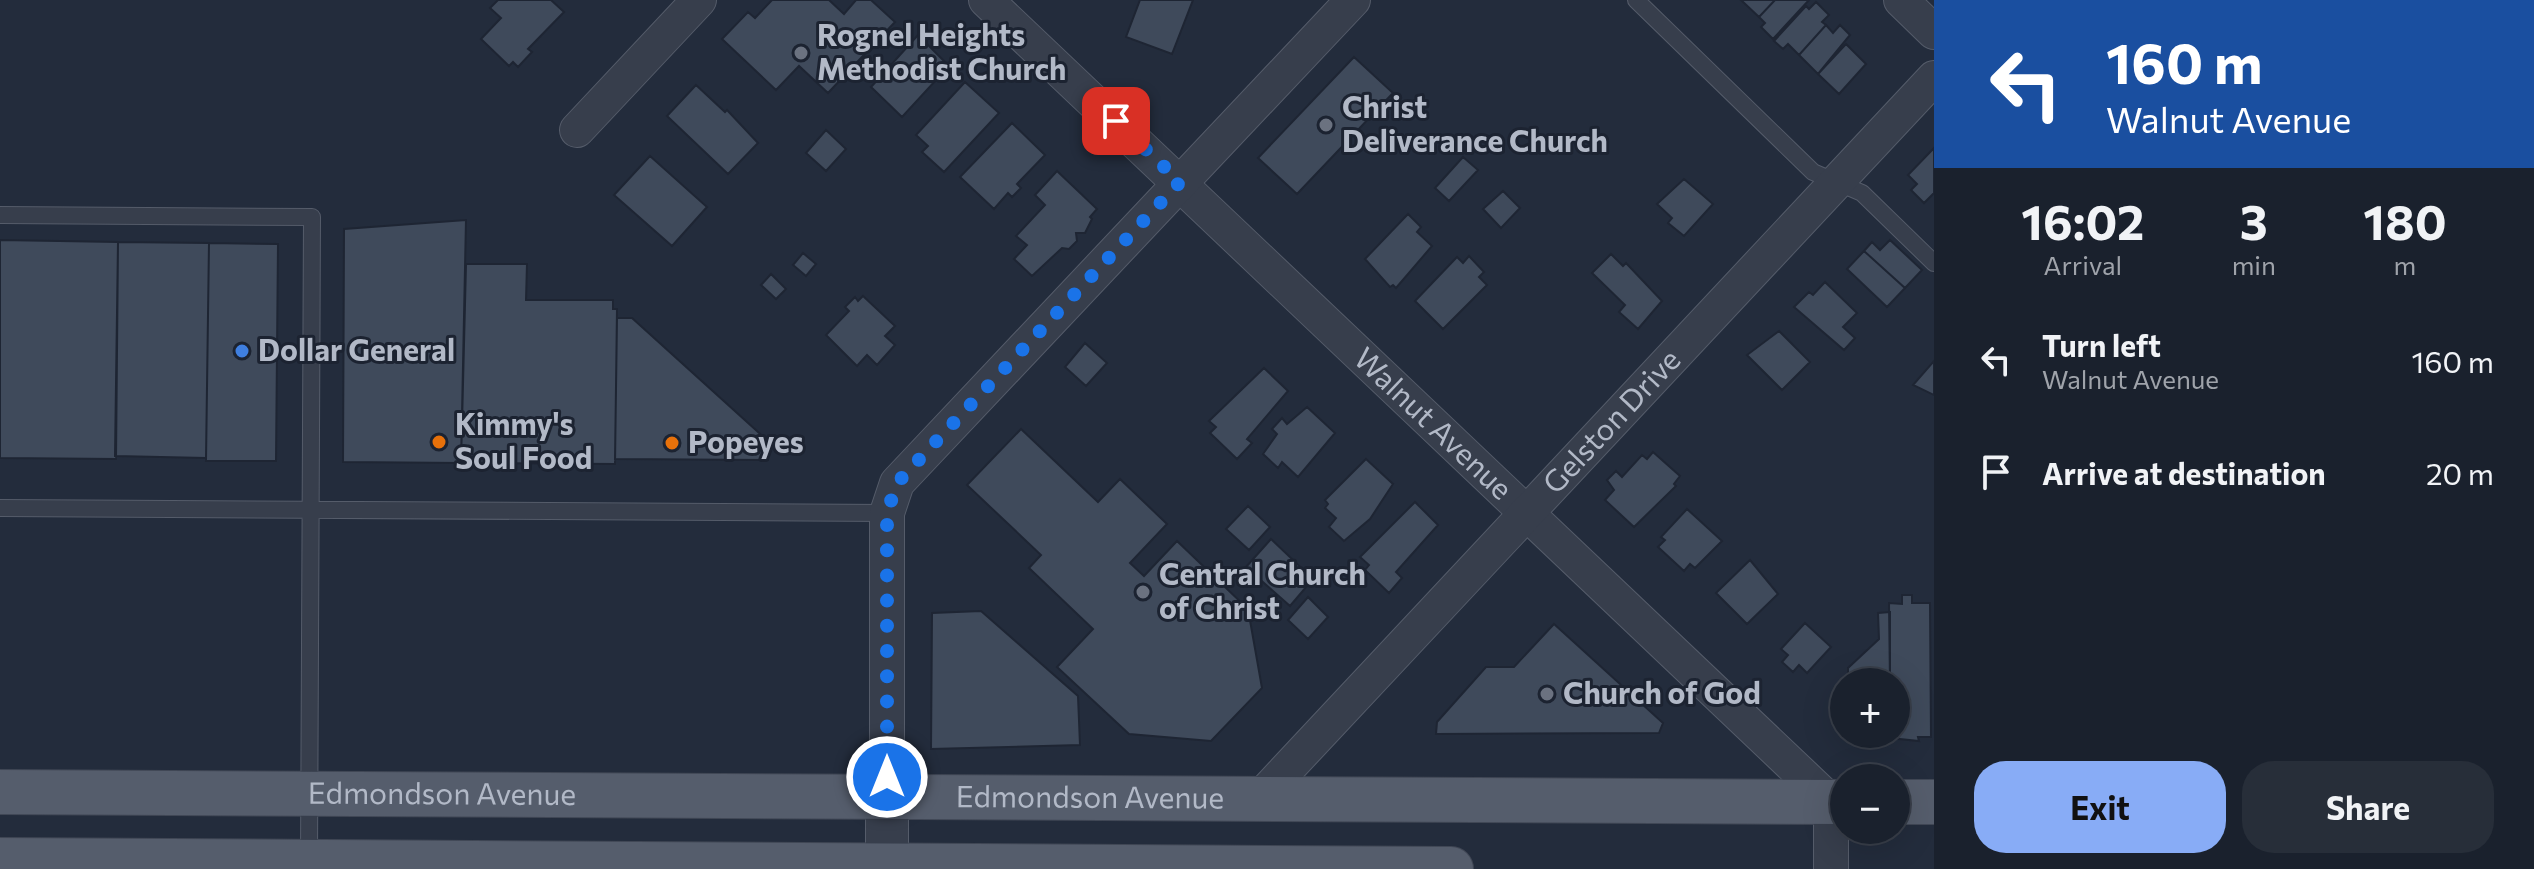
<!DOCTYPE html>
<html lang="en">
<head>
<meta charset="utf-8">
<style>
  body { margin:0; font-family:Commissioner,sans-serif; background:#272e39; color:#f1f3f6; height:100vh; display:flex; flex-direction:column; font-size:30px; white-space:nowrap }
  * { box-sizing:border-box; margin:0 }
  p { font-size:26px; color:#9fa3aa }
  .icon { flex:none; width:44px; height:44px; fill:none; stroke:currentColor; stroke-width:2; stroke-linecap:round; stroke-linejoin:round }
  .map { position:relative; flex:1; overflow:hidden }
  .panel { display:flex; flex-direction:column; background:#1a212d; width:600px }
  .panel>* { flex:none }
  .guide { background:#1a4fa0; color:#fff; overflow:hidden }
  .tools { position:absolute; left:1830px; top:668px; display:grid; gap:16px }
  .tools a { display:grid; place-items:center; width:80px; height:80px; border-radius:50%; background:#1a212d; box-shadow:0 8px 32px #0002,0 0 0 2px #383e49; font-size:40px }
  .pin { position:absolute; display:grid; place-items:center; width:68px; height:68px; color:#fff; margin:-34px; border-radius:16px; box-shadow:0 4px 12px #0006 }
  .me { position:absolute; width:88px; margin:-44px; rotate:0deg; stroke-linejoin:round; filter:drop-shadow(0 0 6px #0008) }
  .turn { display:flex; align-items:center; gap:28px; height:168px; padding:0 40px; font-size:36px }
  .turn .icon { width:104px; height:104px; stroke-width:2.5 }
  .turn b { display:block; font-size:56px; line-height:68px }
  .eta { display:flex; justify-content:space-evenly; align-items:center; height:136px; text-align:center }
  .eta b { font-size:48px; font-weight:700; line-height:56px }
  .primary-button { display:flex; gap:16px; margin-top:auto; padding:16px 40px }
  .primary-button a { flex:1; height:92px; border-radius:32px; background:#88acf6; color:#111; font-size:32px; font-weight:700; line-height:92px; text-align:center }
  .primary-button a+a { background:#272e39; color:#f1f3f6 }
  ul { padding:0; list-style:none }
  li { display:flex; align-items:center; gap:24px; height:112px; padding:0 40px }
  li div { flex:1 }
  li b { display:block; font-size:30px }
  li em { font-style:normal }
  main { display:flex; flex:1; min-height:0 }
  .map>svg:first-child { display:block }
  .building { fill:#3f4a5b; stroke:#1e2533; stroke-width:2 }
  .lines { fill:none; stroke-linecap:round; stroke-linejoin:round }
  .service-casing { stroke:#555c6a; stroke-width:18 }
  .minor-casing { stroke:#555c6a; stroke-width:36 }
  .tertiary-casing { stroke:#555c6a; stroke-width:44 }
  .primary-casing { stroke:#404755; stroke-width:46 }
  .service { stroke:#373e4c; stroke-width:16 }
  .minor { stroke:#373e4c; stroke-width:34 }
  .tertiary { stroke:#373e4c; stroke-width:42 }
  .primary { stroke:#555d6c; stroke-width:44 }
  .route { stroke:#1a73e8; stroke-width:14; stroke-dasharray:0 25.2 }
  .worship-dot { fill:#6b7280; stroke:#1c2331; stroke-width:3 }
  .shop-dot { fill:#3f7fe0; stroke:#1c2331; stroke-width:3 }
  .food-dot { fill:#e8710a; stroke:#1c2331; stroke-width:3 }
  .labels { text-anchor:middle; stroke-width:6; stroke-linejoin:round; paint-order:stroke }
  .poi-label { font-size:30px; font-weight:bold; fill:#b2b9c7; stroke:#1c2331; text-anchor:start }
  .street-label { font-size:30px; fill:#b2b9c7; stroke:#1c2331 }
</style>
</head>
<body>
<main>
<div class="map">
<svg width="1934" height="869" viewBox="0 0 1934 869">
  <rect width="100%" height="100%" fill="#232c3c"/>
  <path class="building" d="M498,0h53l13,12 -36,37 4,3 -14,15 -5,-5 -4,4 -28,-27 20,-21 -11,-10z
    M772,0h57l15,14 12,-14h15l24,22 -67,71 -29,-27 -23,24 -54,-51 26,-27 7,6z
    M1140,0h53l-21,54 -46,-17z
    M1741,0h34l-16,17z
    M1775,0h34l-36,39 -12,-12 4,-4 -6,-6z
    M1816,2l13,13 -7,7 4,3 -27,30 -11,-11 -5,5 -9,-8 32,-35 3,3z
    M1826,25l7,8 7,-8 10,10 -32,39 -19,-19z
    M918,35l31,31 -47,51 -31,-30z
    M1846,44l20,20 -27,30 -21,-20z
    M1354,57l39,36 -96,101 -39,-36z
    M965,82l34,31 -55,59 -22,-20 6,-6 -12,-11z
    M696,85l29,27 2,-2 31,33 -30,31 -61,-58z
    M1012,123l33,32 -28,29 4,4 -9,9 -4,-4 -14,16 -34,-32z
    M826,130l20,19 -20,22 -20,-18z
    M1934,148v45l-10,10 -13,-13 6,-6 -9,-9z
    M650,156l57,51 -35,39 -58,-51z
    M1463,157l15,13 -29,31 -14,-13z
    M1057,171l40,38 -7,8 2,2 -7,14h-9l1,8 -8,8 -7,-1 -30,28 -18,-17 13,-14 -11,-9 29,-31 -10,-10z
    M1684,179l29,25 -29,32 -16,-13 4,-5 -15,-14z
    M1503,191l17,17 -19,20 -18,-19z
    M1408,214l13,13 -4,5 15,14 -36,42 -3,-3 -3,2 -25,-28z
    M466,220l-5,243 -118,-1 1,-233z
    M0,240l118,2 -2,217 -116,-1z
    M1890,240l32,30 -17,18 -41,-37 8,-9 8,8z
    M118,242l91,1 -3,215 -91,-2z
    M209,243l69,1 -2,217h-70z
    M1864,251l41,37 -18,19 -40,-38z
    M803,253l13,11 -10,12 -13,-11z
    M1611,254l12,12 3,-3 36,38 -24,28 -19,-17 6,-7 -33,-32z
    M1469,256l15,16 -5,5 8,8 -44,44 -28,-28 42,-44 6,6z
    M466,264h61l-1,36h87v9h4l-2,155 -154,-1z
    M771,274l15,15 -10,10 -15,-14z
    M1825,282l32,31 -14,14 12,11 -11,12 -50,-43 15,-15 4,3z
    M863,296l32,30 -10,10 10,9 -18,20 -10,-10 -10,11 -31,-31 23,-24 -4,-4 10,-10 3,4z
    M617,318h15l136,123v19l-153,-1z
    M1779,331l31,31 -28,28 -35,-35z
    M1085,343l22,20 -21,23 -21,-19z
    M1934,361v34l-21,-10z
    M1264,368l24,23 -41,48 5,4 -15,16 -27,-26 6,-6 -7,-6z
    M1307,407l28,26 -37,44 -16,-15 -4,6 -15,-14 14,-20 -5,-5 10,-11 5,6z
    M1021,429l77,73 22,-23 47,45 -37,39 14,13 33,-35 71,68 14,79 -51,53 -82,-7 -72,-67 36,-38 -64,-61 12,-13 -74,-70z
    M1653,452l27,24 -6,8 2,2 -42,41 -29,-27 9,-10 -7,-10 9,-9 6,6 20,-22 5,4z
    M1366,459l27,25 -23,35 -26,22 -15,-14 7,-9 -11,-10 3,-4 -3,-4z
    M1415,502l23,23 -42,47 6,6 -13,15 -24,-23 4,-5 -9,-8z
    M1248,506l22,21 -21,23 -23,-21z
    M1687,509l35,32 -27,27 -5,-4 -6,7 -26,-24 7,-7 -4,-3z
    M1271,539l42,40 -23,27 -44,-39z
    M1750,560l28,34 -31,30 -31,-31z
    M1902,595h10v8h18l1,134h-13l1,4 -29,-3v-4h6v-52h-6l-1,-79 13,1z
    M1308,597l20,20 -20,22 -20,-19z
    M981,611l97,85 2,49 -149,4 1,-136z
    M1890,612v70h-42v-14l31,-29 -1,-26z
    M1805,623l26,24 -24,26 -8,-8 -6,7 -11,-10 6,-7 -7,-6z
    M1554,624l109,99 -4,10 -223,1 1,-12 49,-55h28z
    M1849,734h41v7h-41z"/>
  <g class="lines">
    <defs>
      <path id="service" d="M1636,0l177,172 49,21 72,70
        M0,215l312,2 -3,642
        M0,508l887,5"/>
      <g id="minor">
        <path id="s1" d="M986,0l845,802v67"/>
        <path d="M1901,0l33,32"/>
        <path d="M577,130l122,-130"/>
        <path d="M887,798v-285l10,-30 456,-483"/>
        <path id="s2" d="M1258,800l676,-722"/>
      </g>
      <path id="tertiary" d="M887,869v-71"/>
      <g id="primary">
        <path id="s3" d="M0,792l1844,10"/>
        <path d="M1896,802h38"/>
        <path d="M0,860l1451,9"/>
      </g>
    </defs>
    <use href="#service" class="service-casing"/>
    <use href="#minor" class="minor-casing"/>
    <use href="#tertiary" class="tertiary-casing"/>
    <use href="#primary" class="primary-casing"/>
    <use href="#service" class="service"/>
    <use href="#minor" class="minor"/>
    <use href="#tertiary" class="tertiary"/>
    <use href="#primary" class="primary"/>
  </g>
  <g class="lines">
    <path class="route" d="M887,777v-264l10,-30 283,-301 -64,-61"/>
  </g>
  <g class="worship-dot">
    <circle cx="801" cy="53" r="8"/>
    <circle cx="1326" cy="125" r="8"/>
    <circle cx="1143" cy="592" r="8"/>
    <circle cx="1547" cy="694" r="8"/>
  </g>
  <circle class="shop-dot" cx="242" cy="351" r="8"/>
  <g class="food-dot">
    <circle cx="439" cy="442" r="8"/>
    <circle cx="672" cy="443" r="8"/>
  </g>
  <g class="labels">
    <g class="poi-label">
      <text x="817" y="46">Rognel Heights<tspan x="817" dy="34">Methodist Church</tspan></text>
      <text x="1342" y="118">Christ<tspan x="1342" dy="34">Deliverance Church</tspan></text>
      <text x="258" y="361">Dollar General</text>
      <text x="455" y="435">Kimmy's<tspan x="455" dy="34">Soul Food</tspan></text>
      <text x="688" y="453">Popeyes</text>
      <text x="1159" y="585">Central Church<tspan x="1159" dy="34">of Christ</tspan></text>
      <text x="1563" y="704">Church of God</text>
    </g>
    <g class="street-label">
      <text dy="10" stroke="none"><textPath href="#s2" startOffset="518">Gelston Drive</textPath></text>
      <text dy="10" stroke="none"><textPath href="#s1" startOffset="616">Walnut Avenue</textPath></text>
      <text dy="10" stroke="none"><textPath href="#s3" startOffset="442">Edmondson Avenue</textPath></text>
      <text dy="10" stroke="none"><textPath href="#s3" startOffset="1090">Edmondson Avenue</textPath></text>
    </g>
  </g>
</svg>
<div class="tools">
<a>+</a>
<a>−</a>
</div>
<div class="pin" style="left:1116px;top:121px;background:#d93025"><svg class="icon" aria-label="arrive" viewBox="0 0 24 24"><path d="M6 21V4h12l-3 4 3 4H6"/></svg></div>
<svg class="me" style="left:887px;top:777px" viewBox="-20 -20 40 40"><circle r="17" fill="#1a73e8" stroke="#fff" stroke-width="3"/><path d="M0-11L8 9 0 5-8 9z" fill="#fff"/></svg>
</div>
<section class="panel">
<div class="guide">
<div class="turn"><svg class="icon" aria-label="left" viewBox="0 0 24 24"><path d="M17 20v-9H6M10 6l-5 5 5 5"/></svg><div><b>160 m</b>Walnut Avenue</div></div>
</div>
<div class="eta">
<div><b>16:02</b><p>Arrival</p></div>
<div><b>3</b><p>min</p></div>
<div><b>180</b><p>m</p></div>
</div>
<ul>
<li><svg class="icon" aria-label="left" viewBox="0 0 24 24"><path d="M17 20v-9H6M10 6l-5 5 5 5"/></svg><div><b>Turn left</b><p>Walnut Avenue</p></div><em>160 m</em></li>
<li><svg class="icon" aria-label="arrive" viewBox="0 0 24 24"><path d="M6 21V4h12l-3 4 3 4H6"/></svg><div><b>Arrive at destination</b></div><em>20 m</em></li>
</ul>
<div class="primary-button"><a>Exit</a><a>Share</a></div>
</section>
</main>
</body>
</html>
